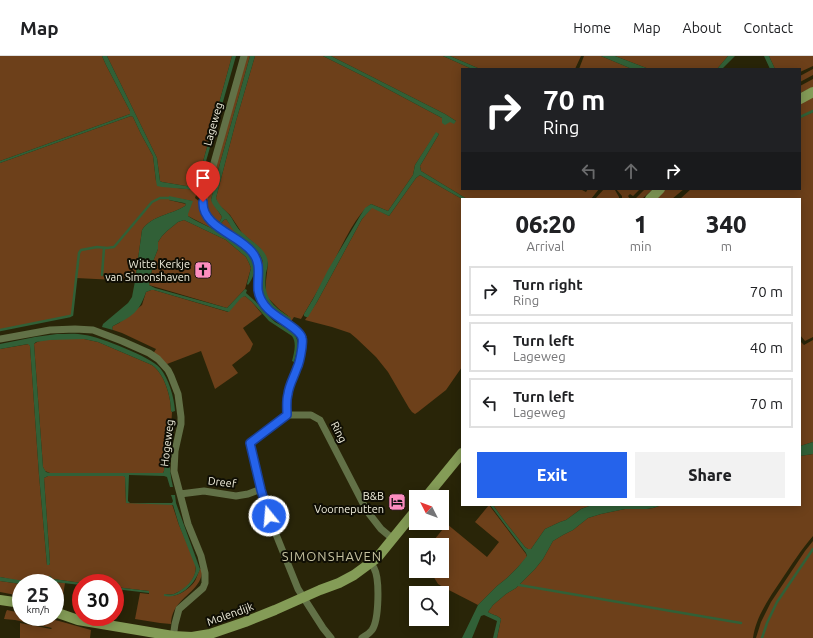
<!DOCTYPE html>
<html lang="en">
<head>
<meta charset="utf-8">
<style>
  body { margin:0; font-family:Ubuntu,sans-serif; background:#f2f2f2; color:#202124; height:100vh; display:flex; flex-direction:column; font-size:15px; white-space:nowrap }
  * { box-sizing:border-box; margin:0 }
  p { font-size:13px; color:#757577 }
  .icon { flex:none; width:22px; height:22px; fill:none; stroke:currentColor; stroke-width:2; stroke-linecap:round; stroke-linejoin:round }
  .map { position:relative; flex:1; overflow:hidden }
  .drawer { position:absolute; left:461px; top:142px; width:340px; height:308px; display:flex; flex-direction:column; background:#fff; border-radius:0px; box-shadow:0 2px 10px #0003 }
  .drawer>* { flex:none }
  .banner { position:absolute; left:461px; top:12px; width:340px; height:122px; border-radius:0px; box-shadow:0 2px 10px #0003; background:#202124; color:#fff; overflow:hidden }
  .needle { width:26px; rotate:312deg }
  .tools { position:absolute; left:409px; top:434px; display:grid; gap:8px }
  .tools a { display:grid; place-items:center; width:40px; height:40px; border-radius:0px; background:#fff; box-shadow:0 2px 10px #0003; font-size:20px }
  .speed { position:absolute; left:12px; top:518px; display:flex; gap:8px; font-size:20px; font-weight:700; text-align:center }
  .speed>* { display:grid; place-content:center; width:52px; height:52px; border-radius:50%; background:#fff; box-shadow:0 2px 10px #0003; line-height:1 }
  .speed small { font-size:10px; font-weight:400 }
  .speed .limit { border:6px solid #d22; background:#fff; color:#111 }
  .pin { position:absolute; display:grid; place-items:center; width:34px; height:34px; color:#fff; margin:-41px -17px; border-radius:50% 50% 50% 0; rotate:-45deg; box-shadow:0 0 4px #0007 }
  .pin .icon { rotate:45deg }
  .me { position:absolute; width:44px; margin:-22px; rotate:343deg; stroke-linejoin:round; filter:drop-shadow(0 0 3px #0008) }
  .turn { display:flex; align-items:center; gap:14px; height:84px; padding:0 16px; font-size:18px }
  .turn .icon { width:52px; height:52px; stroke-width:2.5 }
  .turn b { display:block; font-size:28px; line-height:34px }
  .lanes { display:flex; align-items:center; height:38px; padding:0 16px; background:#0003; justify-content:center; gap:20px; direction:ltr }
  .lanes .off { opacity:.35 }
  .eta { display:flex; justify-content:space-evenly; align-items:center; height:68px; text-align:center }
  .eta b { font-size:24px; font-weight:800; line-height:28px }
  .button { display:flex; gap:8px; margin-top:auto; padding:8px 16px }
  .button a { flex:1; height:46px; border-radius:0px; background:#2563eb; color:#fff; font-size:16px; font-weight:800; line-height:46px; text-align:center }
  .button a+a { background:#f2f2f2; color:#202124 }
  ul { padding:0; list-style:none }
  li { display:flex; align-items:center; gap:12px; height:50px; margin:0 8px 6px; padding:0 8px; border:2px solid #e0e0e0; border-radius:0px }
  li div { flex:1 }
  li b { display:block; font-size:15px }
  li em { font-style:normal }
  header { display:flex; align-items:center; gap:24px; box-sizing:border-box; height:56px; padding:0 20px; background:#fff; border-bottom:1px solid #e0e0e0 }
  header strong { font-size:19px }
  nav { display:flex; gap:22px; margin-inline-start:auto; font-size:14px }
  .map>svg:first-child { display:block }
  .green { fill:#6d401a }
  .water { fill:#316037 }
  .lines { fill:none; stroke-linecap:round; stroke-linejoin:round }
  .stream { stroke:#316037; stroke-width:2.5 }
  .minor { stroke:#627147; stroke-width:7 }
  .secondary { stroke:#849c57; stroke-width:10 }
  .route-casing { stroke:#184099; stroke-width:10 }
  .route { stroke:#2563eb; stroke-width:7 }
  .labels { text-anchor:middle; stroke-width:4; stroke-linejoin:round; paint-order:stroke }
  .street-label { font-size:11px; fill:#f1efde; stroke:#0f0e04 }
  .poi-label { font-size:11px; fill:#f1efde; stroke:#0f0e04; text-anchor:end }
  .quarter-label { font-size:13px; letter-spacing:1px; fill:#c5c1a0; stroke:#0f0e04 }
</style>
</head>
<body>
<header>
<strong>Map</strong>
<nav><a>Home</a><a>Map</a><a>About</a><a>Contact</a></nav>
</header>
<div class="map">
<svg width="813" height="582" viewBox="0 0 813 582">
  <rect width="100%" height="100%" fill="#292508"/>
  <path class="green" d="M0,0h102l4,9 24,46v3l-130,47z
    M107,0h125l-31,113v3l1,1 -4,15 -36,-6 -2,-1 -3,-23z
    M245,0h5l-31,111 -8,33 11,17 -4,8 -11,-11 -2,-11z
    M255,0h68l44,22 75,40 1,4h7l6,-1 -11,-7 -114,-58h112l29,13h-10v120h118l6,3 2,-3h11l-8,10h-124l-46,-28 -1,-5 19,-32 -3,-1 -21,32 -2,10 -25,36 -17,-7c-15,11 -26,36 -35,53 -11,21 -23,42 -35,62l-7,-2 -4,6 -20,-15 -9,-14v-23l-42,-45 5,-6 2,-1c5,6 8,12 14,18 8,8 21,14 23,26 -1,14 -4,34 9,44 5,4 13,7 19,11l-12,-9 -11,-11 -2,-5v-12l2,-18 -8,-15 -18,-15 -12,-18 -12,-11 -2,-6 20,-77z
    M450,0h131l-6,13h-95z
    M584,0h17l31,13h-53z
    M615,0h113l-11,13h-68z
    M769,0h44v10l-13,6v-3h-25z
    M813,13v6l-13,7v-6z
    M813,23v8l-13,6v-7z
    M813,40v15l-13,6v-15z
    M813,56v225l-8,4 -5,-6v-136h-120l11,-10h109v-71z
    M131,60l2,1 8,17 12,22 3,25 21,7 21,2 -3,8 5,4 15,26h-4l-23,-12 -1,-2 5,-13 -22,-4 -1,3 17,4 -1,2c-14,9 -33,9 -43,24l-7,51 -59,-3 -4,37 -2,1 -70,14v-167z
    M420,119l42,24v168l-16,23 -28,22 -3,2 -3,-2 -3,-4 -21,-36 -12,-15 -20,-19 -6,-5 -18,-6 -27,-7 12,-18 45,-83 10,-12 17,9 27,-38z
    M604,133h36l-7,7 -3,-2 -2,2 2,3h-8v-3l-6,-7 -1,1 4,7v2h-24z
    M645,133h8l-11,10 -6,-1z
    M665,133h19l-12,10h-18z
    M184,164l42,20 20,17 3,6 2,5 -6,21 -18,19 -78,-23 5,-26 4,-10v-7l4,-6 5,-5 11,-9z
    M151,234h3l74,22 13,-15 4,-1 7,6 10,12 -19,14 10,16 -3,7 -18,14 6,8 -23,16 -14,-38 -34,13 -14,-10 3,-5 -34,-16 -9,-3 -1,-2 1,-2 6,-3 23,-18 4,-13z
    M69,283h15l14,3 54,23c12,8 19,31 19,46l1,1 -1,17 -5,18 -2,24 -1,2h-113l-5,-2 -2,-4 -9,-123c7,-6 26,-5 35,-5z
    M813,284v102l-13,4v-105l4,4z
    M29,288l1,2 9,129 8,90h2l1,-2 -6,-85 4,-2h76l1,1 1,26 46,1 7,21 16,37c4,15 -8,27 -21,32 -3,1 -7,0 -10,0 10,6 25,-4 31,-13 2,-4 3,-8 5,-12l2,-1c2,19 -19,27 -27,41 -3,5 -4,10 -4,15l-11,-1 -25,-4 5,-26 9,1v-3l-34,-4v-4h-33l-29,-4 -3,-3h-1l-1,6c-12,4 -35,-3 -48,-5v-228z
    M813,398v82c-12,14 -21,28 -31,43 -12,18 -26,37 -29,59h-256l4,-19c-3,-4 -9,-4 -13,-7l5,-7 13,-11 10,-6 19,-19 8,-10 10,-18 10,-6 10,-5 15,-12 13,-4 24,-5h22l6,-1 9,-3h138v-49z
    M489,449l37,49 1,3 -9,10 -11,11 -10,8 -19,19 -35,-18 -5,-3 -8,-13h12v-26h-12l17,-21 40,33 12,-15 -24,-20z
    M493,449h99l-11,4 -15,11 -6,2 -15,7 -14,20h-3l-3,-2 -19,-24z
    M813,485v97h-57l5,-16 10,-20 34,-51z
    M0,525l21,3v12l-21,-4z
    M54,526l11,1 -4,25 -6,-1v-24h-2z
    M7,554l14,3v4h19l19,4 32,9 -1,8h-70v-15l31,6 1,-1 -37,-8 -11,-1 2,-7z"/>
  <path class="water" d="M102,0h5l50,102 3,23 2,1 36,6v2l-36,-3 -5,-1 -1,-5 -3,-25 -12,-22 -8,-17 -2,-1 -131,47v-2l130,-47v-3l-24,-46z
    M232,0h4l-33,116 -2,1v-4z
    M250,0h5l-19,65 -20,77c4,10 9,11 15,19 4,6 7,13 13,17 7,7 20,14 23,24 2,5 0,11 -1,15 -3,26 6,32 25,45l-1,2c-30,-18 -29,-24 -27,-57 -2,-13 -17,-20 -26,-28 -4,-4 -7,-11 -11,-16l-2,1 -5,6 -1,-1 4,-8c-3,-6 -9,-10 -11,-17l8,-33z
    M323,0h8l114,58 11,7 -2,3 -4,-2 -5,3 -3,-2v-5l-75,-40z
    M443,0h7l30,13h-8z
    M601,0h14l34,13h-17z
    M728,0h7l-13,13h-5z
    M764,0h5l6,13h-5z
    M436,76l3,2 -19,32 1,5 46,28h-5l-42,-24 -4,3 -27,38 -17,-8 -10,11 -45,83 -9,15h-2l-2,-1v-2l9,-15 15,-29 32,-54 5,-8 6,-4 17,7 25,-36 2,-10z
    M169,140l24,5 -5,13v2c22,15 88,31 60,69l-1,-1 4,-16 -2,-5 -3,-6 -20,-17 -42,-20 -6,2 -11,9 -5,5 -4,6v7l-4,10 -5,26 6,3 72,20 18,-19 2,1 -1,3c3,3 6,5 9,8 7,7 13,15 20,21 7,4 17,8 21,15 4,8 0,17 -2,25l-2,-1c2,-8 5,-18 0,-25l-23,-15 -17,-19 -7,-6 -4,2 -12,14 -75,-22h-3l-5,2c-7,21 -14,24 -33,34l-1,2 1,2 -11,-3 1,-3 25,-21 4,-6 3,-16 7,-51c10,-15 29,-15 43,-24l1,-2 -2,-1 -15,-3z
    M57,278c9,0 19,-1 28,1 15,2 66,22 75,33 9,11 14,29 15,43l-3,1 -1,-1c0,-15 -7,-38 -19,-46l-54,-23 -14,-3 -34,1 -14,2 -2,2 9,123 3,5 4,1h113l1,-2 2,-24 5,-18h3c-5,22 -6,36 -1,58h-3l-3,-10 -3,-1 -35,-1 -1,24v2l2,2h42l1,-2 -2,-6h4l1,8 24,66c-5,15 -19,30 -36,27v-2c3,0 7,1 10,0 11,-5 21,-14 22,-26l-17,-43 -6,-20 -47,-2 -1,-26 -2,-1h-75l-4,2 6,85 -1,2h-2l-8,-90 -9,-129 -2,-2 -28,5v-5l35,-7z
    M813,386v12l-13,2v-10z
    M490,449h3l13,18 19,24 3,2h3l14,-20 15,-7 6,-2 15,-11 11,-4h70l-9,3 -6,1h-22l-24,5 -13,4 -15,12 -10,5 -10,6 -10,18 -8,10 -19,19 -10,6 -13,11 -5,7c4,3 10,3 13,7l-4,19h-4l4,-17 -13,-6 -3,1 -9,22h-10l16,-33 19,-19 10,-8 11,-11 9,-11 -1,-3z
    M49,520h1l3,3 29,4h-1v2l-27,-3 -1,1h-7l2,-1z
    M0,521l37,6h-16v1l-21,-3z
    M115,531l34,4v2l-34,-4z"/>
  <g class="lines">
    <path class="stream" d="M800,61l13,-6
      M102,219l2,-27
      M0,274l70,-14 2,-1 7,-62 2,-3 16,-3 10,1 7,-1 38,-45 8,-4h9
      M519,529l222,38
      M762,582l5,-15 10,-21 21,-31 15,-22"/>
    <path class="minor" d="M244,0l-41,146c-1,25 36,33 49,50 10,12 5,24 6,38 1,7 5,14 10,19 7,8 32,20 34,29 0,3 0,6 0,9 -1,7 -2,15 -5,21 -3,9 -8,17 -9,26 -2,7 -1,14 -1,21
      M0,283l50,-9 25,-1 18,1 29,11 27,12 9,6 10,11 3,6 7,18 3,23v7l-6,27 -1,20 14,53 13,32 4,17v10l-2,5 -24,21 -4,15 -2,14
      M180,438l24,-3 32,5 12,-2 13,-5
      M331,582l-8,-10 -25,-39 -29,-72 -8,-28 -11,-46 37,-28h24l9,5 47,91 14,18 12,10
      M362,582c3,-2 7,-4 10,-8 7,-10 8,-51 2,-62 -1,-2 -3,-3 -4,-5"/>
    <path class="secondary" d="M800,43l13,-7
      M650,143l10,-10
      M426,441l36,-44
      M0,544l21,3
      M55,556l23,8 95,16 19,1 18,-3 35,-12 30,-12 45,-20 19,-7 15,-8 23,-17 39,-48"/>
  </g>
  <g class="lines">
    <defs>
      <path id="route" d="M203,146c-1,25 36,33 49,50 10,12 5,24 6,38 1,7 5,14 10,19 7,8 32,20 34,29 1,3 0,6 0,9 -1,7 -2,15 -5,21 -3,9 -8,17 -9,26 -2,7 -1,14 -1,21l-37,28 11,47 8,26"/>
    </defs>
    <use href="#route" class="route-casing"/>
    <use href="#route" class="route"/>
  </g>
  <defs>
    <symbol id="church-square" viewBox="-11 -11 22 22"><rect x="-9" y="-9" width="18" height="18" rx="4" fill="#fd8ec0" stroke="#0f0e04"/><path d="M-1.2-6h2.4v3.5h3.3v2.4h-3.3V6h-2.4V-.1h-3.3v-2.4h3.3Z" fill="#111"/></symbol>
    <symbol id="hotel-square" viewBox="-11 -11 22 22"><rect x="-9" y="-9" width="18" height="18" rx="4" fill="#fd8ec0" stroke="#0f0e04"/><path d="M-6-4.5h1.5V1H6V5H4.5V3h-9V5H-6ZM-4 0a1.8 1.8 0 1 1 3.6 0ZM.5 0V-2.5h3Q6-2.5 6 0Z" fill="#111"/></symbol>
  </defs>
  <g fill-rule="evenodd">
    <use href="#church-square" x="193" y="204" width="20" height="20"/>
    <use href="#hotel-square" x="387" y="436" width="20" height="20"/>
  </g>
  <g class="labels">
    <g class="street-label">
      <text transform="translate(213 68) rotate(-74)" y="4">Lageweg</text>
      <text transform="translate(339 376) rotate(63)" y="4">Ring</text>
      <text transform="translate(167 387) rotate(-83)" y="4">Hogeweg</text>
      <text transform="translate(222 426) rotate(7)" y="4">Dreef</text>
      <text transform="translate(230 558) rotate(-20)" y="4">Molendijk</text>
    </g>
    <g class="poi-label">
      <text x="190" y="212">Witte Kerkje<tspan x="190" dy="13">van Simonshaven</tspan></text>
      <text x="384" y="444">B&amp;B<tspan x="384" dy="13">Voorneputten</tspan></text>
    </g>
    <g class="quarter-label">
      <text x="332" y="505">SIMONSHAVEN</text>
    </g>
  </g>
</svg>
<div class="tools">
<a><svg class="needle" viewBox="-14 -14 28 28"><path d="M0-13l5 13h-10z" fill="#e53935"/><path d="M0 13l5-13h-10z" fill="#757577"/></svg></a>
<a><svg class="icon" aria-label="sound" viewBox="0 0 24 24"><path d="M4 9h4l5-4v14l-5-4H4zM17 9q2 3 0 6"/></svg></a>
<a><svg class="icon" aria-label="search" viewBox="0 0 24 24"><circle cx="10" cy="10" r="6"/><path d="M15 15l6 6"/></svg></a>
</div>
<div class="speed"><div>25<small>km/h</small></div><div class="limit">30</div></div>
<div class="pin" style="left:203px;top:146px;background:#d93025"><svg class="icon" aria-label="arrive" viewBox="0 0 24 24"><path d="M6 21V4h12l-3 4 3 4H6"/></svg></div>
<svg class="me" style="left:269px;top:460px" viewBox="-20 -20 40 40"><circle r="17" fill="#2563eb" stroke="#fff" stroke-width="3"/><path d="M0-11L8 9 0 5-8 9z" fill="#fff"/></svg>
<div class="banner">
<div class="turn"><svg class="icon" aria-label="right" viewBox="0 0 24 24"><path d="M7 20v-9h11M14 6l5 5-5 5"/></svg><div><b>70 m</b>Ring</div></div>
<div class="lanes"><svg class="icon off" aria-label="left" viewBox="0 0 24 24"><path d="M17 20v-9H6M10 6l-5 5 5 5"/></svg><svg class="icon off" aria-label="ahead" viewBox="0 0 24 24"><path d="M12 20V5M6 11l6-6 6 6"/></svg><svg class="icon" aria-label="right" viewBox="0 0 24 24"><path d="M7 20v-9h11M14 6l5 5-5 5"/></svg></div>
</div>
<section class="drawer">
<div class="eta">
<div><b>06:20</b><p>Arrival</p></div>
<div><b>1</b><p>min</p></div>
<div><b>340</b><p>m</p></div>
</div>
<ul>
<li><svg class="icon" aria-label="right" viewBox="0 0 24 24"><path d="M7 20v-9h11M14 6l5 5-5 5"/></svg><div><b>Turn right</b><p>Ring</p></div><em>70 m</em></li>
<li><svg class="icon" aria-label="left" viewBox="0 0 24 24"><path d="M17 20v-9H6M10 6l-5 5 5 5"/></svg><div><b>Turn left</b><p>Lageweg</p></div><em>40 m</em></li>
<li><svg class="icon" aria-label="left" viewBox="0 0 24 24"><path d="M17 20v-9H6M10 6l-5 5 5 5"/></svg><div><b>Turn left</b><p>Lageweg</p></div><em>70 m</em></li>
</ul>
<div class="button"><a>Exit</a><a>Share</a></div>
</section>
</div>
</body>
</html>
